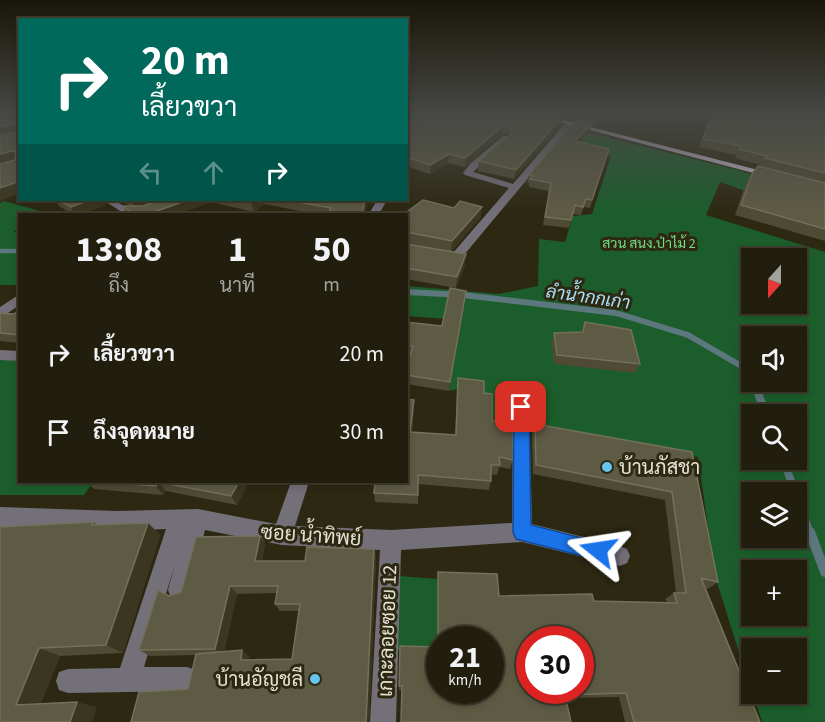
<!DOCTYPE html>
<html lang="th">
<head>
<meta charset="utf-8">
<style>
  body { margin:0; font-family:"Source Sans 3",Sarabun,sans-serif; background:#2a2717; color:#f1f3f6; height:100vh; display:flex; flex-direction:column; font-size:22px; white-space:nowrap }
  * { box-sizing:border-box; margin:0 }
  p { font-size:20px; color:#a2a29e }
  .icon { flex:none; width:33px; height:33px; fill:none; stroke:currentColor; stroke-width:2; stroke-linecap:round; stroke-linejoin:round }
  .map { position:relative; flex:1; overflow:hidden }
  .drawer { position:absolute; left:18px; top:213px; width:390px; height:270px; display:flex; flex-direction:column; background:#221e0e; border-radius:0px; box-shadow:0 3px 9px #0003,0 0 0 2px #3f3c2e }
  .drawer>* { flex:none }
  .top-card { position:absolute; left:18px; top:18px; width:390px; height:183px; border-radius:0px; box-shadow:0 3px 9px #0003,0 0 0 2px #3f3c2e; background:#00695c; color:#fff; overflow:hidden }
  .needle { width:39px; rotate:201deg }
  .buttons { position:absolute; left:741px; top:248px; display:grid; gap:12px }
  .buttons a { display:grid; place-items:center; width:66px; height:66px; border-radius:0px; background:#221e0e; box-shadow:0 3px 9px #0003,0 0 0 2px #3f3c2e; font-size:30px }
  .speed { position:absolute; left:426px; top:626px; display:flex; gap:12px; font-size:30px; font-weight:700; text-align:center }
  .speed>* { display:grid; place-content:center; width:78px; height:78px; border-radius:50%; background:#221e0e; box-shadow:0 3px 9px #0003,0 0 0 2px #3f3c2e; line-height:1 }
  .speed small { font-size:15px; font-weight:400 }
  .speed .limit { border:9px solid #d22; background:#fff; color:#111 }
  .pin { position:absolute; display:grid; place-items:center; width:51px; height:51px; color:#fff; margin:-26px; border-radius:12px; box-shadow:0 3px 9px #0006 }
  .me { position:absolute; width:66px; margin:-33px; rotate:285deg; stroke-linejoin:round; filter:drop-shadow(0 0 4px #0008) }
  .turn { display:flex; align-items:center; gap:21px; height:126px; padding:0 24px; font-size:27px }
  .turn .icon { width:78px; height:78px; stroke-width:2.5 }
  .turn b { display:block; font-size:42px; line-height:51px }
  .lanes { display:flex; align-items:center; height:57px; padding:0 24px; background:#0003; justify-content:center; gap:30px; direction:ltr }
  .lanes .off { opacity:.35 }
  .eta { display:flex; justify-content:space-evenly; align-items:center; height:102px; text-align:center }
  .eta b { font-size:36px; font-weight:700; line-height:42px }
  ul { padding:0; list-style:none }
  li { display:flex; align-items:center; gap:18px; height:78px; padding:0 24px }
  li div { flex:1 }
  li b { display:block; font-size:22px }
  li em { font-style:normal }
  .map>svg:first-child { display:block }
  .green { fill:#1c5e2b; fill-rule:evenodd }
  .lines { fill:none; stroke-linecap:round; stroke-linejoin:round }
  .stream-far3 { stroke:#5c777d; stroke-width:4.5 }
  .stream-far2 { stroke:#5c777d; stroke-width:6 }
  .stream-far1 { stroke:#5c777d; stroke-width:8 }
  .stream { stroke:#5c777d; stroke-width:10 }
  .minor { fill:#74707a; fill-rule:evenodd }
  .major { fill:#c2b9ce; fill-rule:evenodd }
  .wall { fill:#4e4a34; fill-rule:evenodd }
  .shaded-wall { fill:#3a361f }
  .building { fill:#5e5b45; stroke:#73705b; stroke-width:1.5; fill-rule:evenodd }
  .route { fill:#1a73e8; stroke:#114b97; stroke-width:1.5 }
  .poi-dot { fill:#65c5ee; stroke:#2d2812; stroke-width:2 }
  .labels { text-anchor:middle; stroke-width:6; stroke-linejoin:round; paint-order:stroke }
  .far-park-label { font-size:14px; fill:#72de85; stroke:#2d2812 }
  .water-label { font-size:18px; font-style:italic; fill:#abe2f8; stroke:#2d2812 }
  .near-poi-label { font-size:20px; fill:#e4e1d3; stroke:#2d2812; text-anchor:start }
  .near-street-label { font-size:20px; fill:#e4e1d3; stroke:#2d2812 }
</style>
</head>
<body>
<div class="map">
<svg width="825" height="722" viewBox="0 0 825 722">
  <rect width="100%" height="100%" fill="#2d2812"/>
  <path class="green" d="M586,132l152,38 87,26v23l-105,-37 -14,33 119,37v470h-63l-9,-29h43v-45h-44l-1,42 -36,-114 -17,-119 -208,-33 -33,-35 -8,2 12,-71 -54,-4v-30l92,8 39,-8 1,-47 26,3 8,-26 19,-2 19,-58 -42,-10zM752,258h44v45h-44zM752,336h44v45h-44zM752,414h44v45h-44zM752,492h44v45h-44zM752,570h44v45h-44z
    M4,201l40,11 -3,2h-21l-1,14 -5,4h5v53h-19v-82z
    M0,359l19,2 1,121h73l-9,13h-84z
    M398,576l40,3 -1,73 -44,-2z"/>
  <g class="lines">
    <path class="stream-far3" d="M0,251h20"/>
    <path class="stream-far2" d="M406,292l57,3 153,18 72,22 62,36 2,4
      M754,381l2,5"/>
    <path class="stream-far1" d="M755,385l11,29
      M783,459l12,33
      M796,496l14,37"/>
    <path class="stream" d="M810,532l15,40"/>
    <path class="minor" d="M567,121l7,2 -115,138 -53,-9v-7l46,9 57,-66 -44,-13 -2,-2 7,-9 33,-28h6v4l-36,32 40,12z
      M103,200h11l23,14h-12z
      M377,200h10l-8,14h-10z
      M20,294v11l-20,13v-11z
      M0,350l20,1v10l-20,-1z
      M521,400l6,2 2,5 3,117 88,22 7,3 3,7 -3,7 -7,3 -98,-24 -121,8 -5,172h-26l10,-172 -98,-5 -77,-15 -15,60 -3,8 -8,3 -8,-3 -3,-8 7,-26 -31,103h43l9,3 3,9 -3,9 -9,3 -119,2 -9,-3 -3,-9 3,-9 9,-3 52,-1 46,-139 -49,2 -117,-4v-20l117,4 81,-2 78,15 15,-42h18l-14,44 96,4 121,-7 1,-116 2,-5z"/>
    <path class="major" d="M525,113h11l242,62 -5,3z"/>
  </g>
  <path class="wall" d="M406,113h203l-13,13 -34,-9 -1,8 -47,54 -36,-8 1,-10 30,-26v-1h-7l-37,33 -17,-4 -18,11 -24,-8z
    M629,113h31l-5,5z
    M677,113h148v128l-90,-26 11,-32 6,-9 9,-9 -26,-7 1,-3 -37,-8 10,-28z
    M591,125l-2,7 -10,10 30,7 -19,59 -6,-1 -3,8 -8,-1 -4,14 -26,-3 6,-34 -20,-4v-4h-2l2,-8z
    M55,200h48l3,5 -24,9h-10l-13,-8z
    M118,200h250l-3,14h-49l-52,-10 -10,8 -43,-10 -33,12h-51l-4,-8h8z
    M406,214l75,3 -30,35 -45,-9z
    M406,244l59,21 -9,23 -50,-9z
    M465,300l-16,91 -43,-7v-15l5,-14 -5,-1v-32l36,4z
    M20,309v34l-20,-2v-28l14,1z
    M585,322l55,42 -5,9 -81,-9 -3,-22 3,-9 28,-1z
    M458,378l26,15 8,28 21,39 -3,9 -11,-2 -2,8 -6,-1v7l-2,9 -71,-6v20l-43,-2 -1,-9 40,-93v10l-2,22 43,3z
    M535,424l157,28 26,130 -10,7 -2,-1 54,134h-135l-6,-25 -53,1 -167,-8v-4l38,-39 1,-75 61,24 95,5 73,1 -2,-3 9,-6h2l-11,-93 -132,-26 -1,-41z
    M86,482h163l-12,23 -71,-14 -3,4 -69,-6z
    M93,522l4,3 51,-2 12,12 -37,118 -63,3 -19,47 56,4 -97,15z
    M260,536l5,8 -3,17h43l69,-12 2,9 -7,164h-238l57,-33 8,-34 -46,1 -11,-6 42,-58zM277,593l-2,11 5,7h19l-7,48 -44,1 1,-4 -25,-4 13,-58z"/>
  <path class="shaded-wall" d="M603,113h6l-13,13 2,-9z
    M563,116l-2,9 -47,54 2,-9z
    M15,124l5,9 -20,3v-9z
    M591,125l-2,7 -16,16 2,-7z
    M503,126l-1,8 -37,33v-9z
    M16,150l4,10 -20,5v-11z
    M449,154l-1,9 -18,11v-9z
    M20,181v12l-20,8v-13z
    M90,200h13l3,5 -24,9h-7l-4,-7z
    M131,200h33l-29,9z
    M188,200h22l1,2 -33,12h-30z
    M254,200h9l1,4 -10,8 -3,-10z
    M365,200h3l-3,14h-3z
    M482,207l-1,10 -30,35 1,-11z
    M466,254l-1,11 -9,23 1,-11z
    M466,291l-1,9 -16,91 1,-9z
    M414,400v10l-4,31v-9z
    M158,482l8,9 -3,4 -7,-9z
    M239,482h10l-12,23 -6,-9z
    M148,523l12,12 -37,118 -17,-8z
    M260,536l5,8 -4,25 -6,-8z
    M374,549l2,9 -7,164h-3z
    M230,586l7,8 -14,61 -8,-6z
    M39,648l21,8 -21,53 -23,-4z
    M242,650l7,6 -1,9 -7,-5z
    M77,702l20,5 -5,15h-22z"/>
  <path class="building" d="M0,113h20v68l-20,7v-24l15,-4 1,-10 -16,4v-19l15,-2 2,-2 -2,-7 -15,3z
    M406,113h142l15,3 -47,54 -37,-9 33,-28 -2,-8 -7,1 -38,32 -16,-4 -19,11 -24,-8z
    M579,113h24l-5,4z
    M712,113h113v60l-60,-15 2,-2 -28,-7 3,-3 -39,-7z
    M575,121l16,4 -16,16 34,8 -17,51 -6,-1 -3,8 -8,-2 -4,15 -26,-3 6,-34 -21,-4 3,-3 -4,-1z
    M758,166l67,17v46l-84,-24 11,-31z
    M58,200h32l-19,7z
    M161,200h27l-40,14h-15l-10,-8h20z
    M241,200h13l-3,2z
    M288,200h77l-3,14h-34l3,-6z
    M423,200l31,8 6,-7 22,6 -30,34 -46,-9v-18h-2z
    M406,244l60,10 -9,23 -51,-9z
    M450,288l16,3 -16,91 -44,-7v-6l7,-23 -7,-1v-23l36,4z
    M20,309v26l-20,-2v-20l14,1z
    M585,322l46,8 9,34 -83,-9 -3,-22 29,-1z
    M458,378l26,3v12l8,1v27l21,2v37l-14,-3 1,8h-9v16l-73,-6v20l-44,-2 1,-11h31v-83l8,1 -4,32 46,3z
    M535,424l157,28 26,130 -17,-4 59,144h-126l-8,-29 -61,2 6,27h-170l1,-36h-3l1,-40 38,1v-75l59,2 2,22 93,-2 2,7 83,2 -3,-10h12l-14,-101 -136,-27zM440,639h50v51h-50zM530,639h50v51h-50z
    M102,482h56l-2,4z
    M158,482h81l-8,14z
    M93,522l-1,3 56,-2 -42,122 -67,3 -23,57 61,-3 -7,20h-70v-195z
    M260,536l-5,25h50l2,-14 67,2 -8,173h-235l8,-30 49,-3 8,-35 46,-4 -1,10 51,-1 8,-55h-25l3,-18h-48l-15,63 -76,1 19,-60 11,6 12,-4 15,-55z"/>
  <linearGradient id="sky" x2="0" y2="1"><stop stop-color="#19160a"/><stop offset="0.53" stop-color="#464844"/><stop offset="1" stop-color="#464844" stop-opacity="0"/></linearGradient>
  <rect width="825" height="214" fill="url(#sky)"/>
  <path class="route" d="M521,401l6,2 2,4 2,118 74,19 2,6 -2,7 -7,3 -82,-21 -3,-7 1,-125 2,-4z"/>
  <g class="poi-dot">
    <circle cx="607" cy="467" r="6"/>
    <circle cx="315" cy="679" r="6"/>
  </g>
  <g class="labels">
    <g class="far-park-label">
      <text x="649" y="248">สวน สนง.ป่าไม้ 2</text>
    </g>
    <g class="water-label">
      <text transform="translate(588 297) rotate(8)" y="6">ลำน้ำกกเก่า</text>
    </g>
    <g class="near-poi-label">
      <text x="619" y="474">บ้านภัสชา</text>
      <text x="303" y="686" text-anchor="end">บ้านอัญชลี</text>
    </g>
    <g class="near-street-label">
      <text transform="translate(311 535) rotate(4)" y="7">ซอย น้ำทิพย์</text>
      <text transform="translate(387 631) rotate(-88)" y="7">เกาะลอยซอย 12</text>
    </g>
  </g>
</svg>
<div class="buttons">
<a><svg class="needle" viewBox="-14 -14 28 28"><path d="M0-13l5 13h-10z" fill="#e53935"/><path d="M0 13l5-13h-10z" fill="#a2a29e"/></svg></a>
<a><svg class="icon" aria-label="sound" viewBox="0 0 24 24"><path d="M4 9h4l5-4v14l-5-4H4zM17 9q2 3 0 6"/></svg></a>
<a><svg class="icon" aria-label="search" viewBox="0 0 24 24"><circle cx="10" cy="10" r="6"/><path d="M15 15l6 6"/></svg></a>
<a><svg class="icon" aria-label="layers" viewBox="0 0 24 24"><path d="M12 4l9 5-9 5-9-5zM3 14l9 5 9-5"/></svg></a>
<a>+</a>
<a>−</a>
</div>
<div class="speed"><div>21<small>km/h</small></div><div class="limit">30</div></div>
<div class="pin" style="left:521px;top:407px;background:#d93025"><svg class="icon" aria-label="arrive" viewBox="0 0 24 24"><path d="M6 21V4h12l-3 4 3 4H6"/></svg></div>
<svg class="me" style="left:598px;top:550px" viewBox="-20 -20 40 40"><path d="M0-17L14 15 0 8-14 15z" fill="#1a73e8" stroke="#fff" stroke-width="4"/></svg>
<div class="top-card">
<div class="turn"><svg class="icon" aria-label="right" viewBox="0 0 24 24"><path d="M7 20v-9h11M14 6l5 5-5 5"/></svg><div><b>20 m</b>เลี้ยวขวา</div></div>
<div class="lanes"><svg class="icon off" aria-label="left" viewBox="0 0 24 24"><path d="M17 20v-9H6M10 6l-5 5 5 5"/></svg><svg class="icon off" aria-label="ahead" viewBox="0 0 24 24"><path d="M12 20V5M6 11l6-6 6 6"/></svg><svg class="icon" aria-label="right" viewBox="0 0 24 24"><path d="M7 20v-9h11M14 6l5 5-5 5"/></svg></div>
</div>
<section class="drawer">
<div class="eta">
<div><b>13:08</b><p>ถึง</p></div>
<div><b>1</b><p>นาที</p></div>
<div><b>50</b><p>m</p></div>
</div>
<ul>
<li><svg class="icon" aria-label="right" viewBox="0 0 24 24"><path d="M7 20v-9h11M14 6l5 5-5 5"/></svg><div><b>เลี้ยวขวา</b></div><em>20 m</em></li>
<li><svg class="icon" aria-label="arrive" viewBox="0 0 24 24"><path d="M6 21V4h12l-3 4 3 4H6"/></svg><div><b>ถึงจุดหมาย</b></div><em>30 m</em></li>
</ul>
</section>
</div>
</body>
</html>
